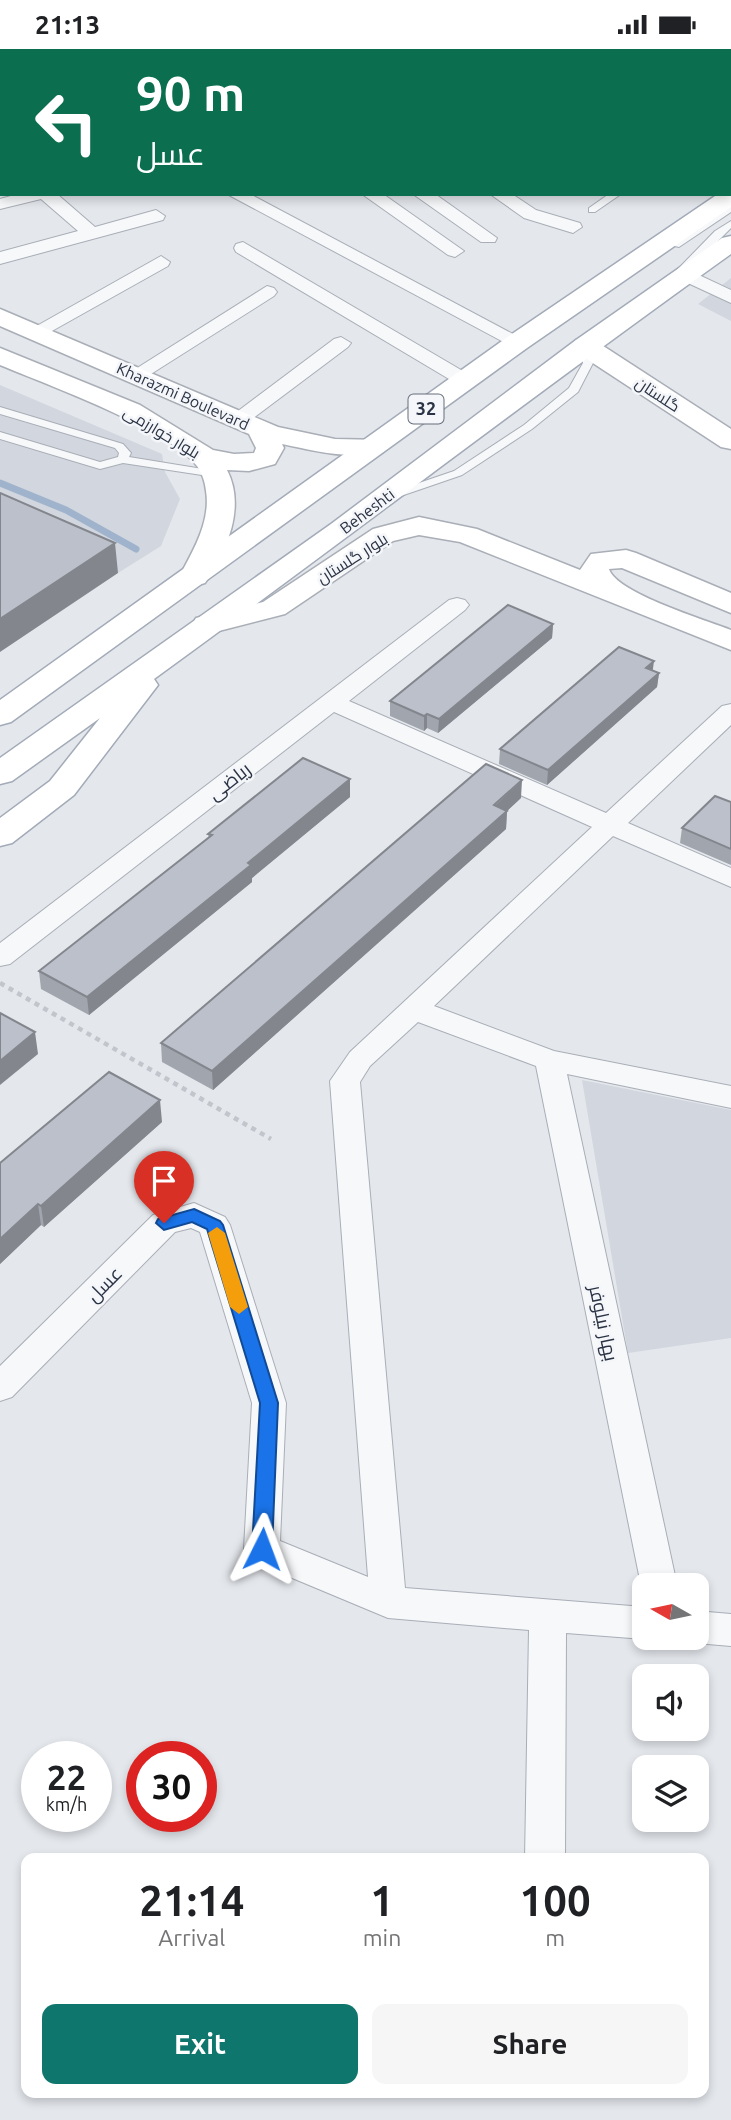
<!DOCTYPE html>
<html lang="en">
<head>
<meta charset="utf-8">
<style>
  body { margin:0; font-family:Ubuntu,Cairo,sans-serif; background:#f6f6f6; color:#202124; height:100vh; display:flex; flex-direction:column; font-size:26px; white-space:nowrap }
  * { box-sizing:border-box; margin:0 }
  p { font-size:23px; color:#757577 }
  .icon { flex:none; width:38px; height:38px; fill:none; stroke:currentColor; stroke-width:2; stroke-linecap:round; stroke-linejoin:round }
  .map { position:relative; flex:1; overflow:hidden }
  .drawer { position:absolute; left:21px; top:1804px; width:688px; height:245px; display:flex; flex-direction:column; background:#fff; border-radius:14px; box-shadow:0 4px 10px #0003 }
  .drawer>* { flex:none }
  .banner { position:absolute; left:0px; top:0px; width:732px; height:147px; box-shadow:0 4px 10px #0003; background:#0b6e4f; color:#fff; overflow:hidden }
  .needle { width:46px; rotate:279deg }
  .buttons { position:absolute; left:632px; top:1524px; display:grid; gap:14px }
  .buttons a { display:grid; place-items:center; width:77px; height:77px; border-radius:14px; background:#fff; box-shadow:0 4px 10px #0003; font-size:35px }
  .speed { position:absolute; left:21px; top:1692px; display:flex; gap:14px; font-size:35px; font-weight:700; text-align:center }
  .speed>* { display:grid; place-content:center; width:91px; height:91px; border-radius:50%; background:#fff; box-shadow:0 4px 10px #0003; line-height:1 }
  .speed small { font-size:18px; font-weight:400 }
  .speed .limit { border:10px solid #d22; background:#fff; color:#111 }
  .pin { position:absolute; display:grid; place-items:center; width:60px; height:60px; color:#fff; margin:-72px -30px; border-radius:50% 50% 50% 0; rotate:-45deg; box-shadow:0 0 7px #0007 }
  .pin .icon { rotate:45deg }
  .me { position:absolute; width:77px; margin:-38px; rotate:3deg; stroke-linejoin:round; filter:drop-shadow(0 0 5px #0008) }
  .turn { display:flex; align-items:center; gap:24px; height:147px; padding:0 21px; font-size:32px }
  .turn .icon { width:91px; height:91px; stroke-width:2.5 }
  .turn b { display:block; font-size:49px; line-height:60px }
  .eta { display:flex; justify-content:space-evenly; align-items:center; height:119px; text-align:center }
  .eta b { font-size:42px; font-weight:700; line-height:49px }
  .primary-button { display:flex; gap:14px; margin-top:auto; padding:14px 21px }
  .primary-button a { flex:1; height:80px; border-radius:14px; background:#0f766e; color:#fff; font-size:28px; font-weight:700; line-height:80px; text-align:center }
  .primary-button a+a { background:#f6f6f6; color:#202124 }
  .status { display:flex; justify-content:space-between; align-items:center; height:49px; padding:0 35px; background:#fff; direction:ltr }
  .status svg { height:19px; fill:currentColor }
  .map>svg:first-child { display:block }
  .built { fill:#d2d6de }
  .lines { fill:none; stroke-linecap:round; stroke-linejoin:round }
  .stream { stroke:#9fb4cc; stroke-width:7 }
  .lane-casing { stroke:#a9aeb7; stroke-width:2 }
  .street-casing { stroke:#a9aeb7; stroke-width:2 }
  .secondary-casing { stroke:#a9aeb7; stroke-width:3 }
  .primary-casing { stroke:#a3abb8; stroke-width:3 }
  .path { stroke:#c2c5cb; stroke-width:4.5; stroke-dasharray:5 5; stroke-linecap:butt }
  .lane { fill:#f7f8fa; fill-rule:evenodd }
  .street { fill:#f7f8fa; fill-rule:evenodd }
  .secondary { fill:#fff; fill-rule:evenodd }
  .primary { fill:#fff; fill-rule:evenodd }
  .wall { fill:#a1a5ae }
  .shaded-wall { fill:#83868d }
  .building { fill:#bbc0ca; stroke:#83868d; stroke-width:2 }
  .route { fill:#1a73e8; stroke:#114b97; stroke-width:2 }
  .slow { fill:#f59e0b }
  .labels { text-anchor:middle; stroke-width:5; stroke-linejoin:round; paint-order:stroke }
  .far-street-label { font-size:16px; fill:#2b3445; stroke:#f4f6f9 }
  .shield { fill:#f4f6f9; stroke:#676e7b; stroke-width:2 }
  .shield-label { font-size:18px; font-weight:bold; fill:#2b3445 }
  .street-label { font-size:19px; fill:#2b3445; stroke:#f4f6f9 }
</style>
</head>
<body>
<div class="status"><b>21:13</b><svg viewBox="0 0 49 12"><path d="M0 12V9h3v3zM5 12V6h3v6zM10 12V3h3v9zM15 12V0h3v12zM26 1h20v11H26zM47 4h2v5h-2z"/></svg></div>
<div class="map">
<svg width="731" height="2071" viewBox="0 0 731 2071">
  <rect width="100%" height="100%" fill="#e4e7ec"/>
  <path class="built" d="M731,229v43l-33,-17z
    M0,336l162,69 3,18 15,27 -19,47 -43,27 -118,-53z
    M582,1031l149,30v228l-103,15z"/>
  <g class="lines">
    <path class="stream" d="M0,434l66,27 70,39"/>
    <defs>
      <path id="lane" d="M201,0h14l-14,2z
        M730,50h1v6h-1z
        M0,99l2,1v7l-2,-1z
        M609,145h12l-26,18h-6v-4z
        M731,156v7l-52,35 -9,-2z
        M731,172v7l-48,48h-8v-4l40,-41z
        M581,295l9,2 3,17 -15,29 -46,37 -70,46 -67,23h-8v-4l67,-23 70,-46 45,-37 14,-25z
        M0,358l123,37 8,9 -2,4 86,14 6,3 -6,3 -92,-14 -23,6 -100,-30v-7l100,30 18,-5 1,-4 -4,-5 -115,-34z"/>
      <path id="street" d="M40,0h17l1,2h-17z
        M82,0h23l-24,2z
        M265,0h19l1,2h-19z
        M349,0h20l1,2h-20z
        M432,0h19l-20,2z
        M475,0h20l1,2h-20z
        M2,15v11h-2v-10z
        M0,58h2l-2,11z
        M0,104h2v10h-2z
        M18,145h39l38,33 61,-17 9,6 -2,4 -163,44v-12l78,-21 -37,-32 -41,10v-10z
        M227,145h23l278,148 -10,6 -7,-2z
        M362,145h21l81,57 -9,6 -7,-2z
        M413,145h22l62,44 -2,4h-14z
        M490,145h22l24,16 44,13 2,4 -9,6 -49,-15z
        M243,193l230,135 3,4 -10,6 -7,-2 -223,-133 -2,-4 2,-4z
        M161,207l9,6 -2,4 -125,70 -7,2 -10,-6z
        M684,219l47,22v13l-54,-25 -3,-4z
        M267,237l7,2 3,4 -3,4 -131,83 -7,2 -10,-6z
        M341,288l10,6 -3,4 -104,78h-14l-4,-4 4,-4 104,-78z
        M457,549l8,2 4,5 -4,5 -116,91 257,112 116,-107 9,-2v21l-103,98 103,45v19l-118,-51 -179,170 120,45 177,35v22l-164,-34 110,511h-33v7l-3,-7 -105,-519 -118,-44 -48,44 -10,16 45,506 239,19v31h3l-3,1 -78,-6 -1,226h-40l4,-229 -141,-12 -139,-58 -5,-11 8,-146 -52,-171 -9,-4 -16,4 -163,165 -12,4v-35l153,-151 41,-12 31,14 5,8 56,178 -6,138 88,36 -38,-496 20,-29 242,-225 -258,-115 -324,252 -10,2v-23l449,-343z
        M696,1562l35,3v32l-35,-3 -13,-5h13z"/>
      <path id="secondary" d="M639,0h25l1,2h-25z
        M673,0h25l1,2h-25z
        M730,19h1v13h-1z
        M0,260l278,118 57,12 48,1 4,6 -4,6c-34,8 -68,-1 -101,-8l2,4 -9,16 -26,7 -22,-1c19,37 0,81 -22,113l-11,3 -11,-3 -4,-6c14,-26 32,-56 27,-86 -1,-9 -4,-18 -9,-25 -27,-37 -152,-82 -197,-101v-17l140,57 73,45 21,4 20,-1 2,-5 -7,-14 -249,-108z
        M585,289l9,2 137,89v20l-10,-2 -145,-95 -4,-6 4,-6z
        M419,468l58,12 103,41 11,-16 35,-4 10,3 95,40v20l-109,-45 -13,1c7,24 97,51 122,61v20l-271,-108 -41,-7 -26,6 -108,73 -78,20 -11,-2 -4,-7 4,-7 67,-16 110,-73z"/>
      <path id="primary" d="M731,140v18l-204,141 -516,374 -11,3v-25l509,-364 209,-142h12z
        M731,187v18c-195,139 -384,285 -577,425l4,6 -84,110 -62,48 -12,3v-28l50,-37 50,-63 -88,63 -12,3v-26l331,-234 245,-184 146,-102z"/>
    </defs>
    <use href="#lane" class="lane-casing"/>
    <use href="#street" class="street-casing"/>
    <use href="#secondary" class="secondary-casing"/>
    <use href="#primary" class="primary-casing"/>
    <path class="path" d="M0,934l271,156"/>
    <use href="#lane" class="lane"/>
    <use href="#street" class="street"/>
    <use href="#secondary" class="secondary"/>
    <use href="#primary" class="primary"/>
  </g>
  <path class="wall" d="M553,575l-1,14 -114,95 -11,-5 -3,3 -34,-15v-15z
    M653,622l6,2 -2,14 -110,98 -48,-21 1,-15z
    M350,748l-98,81v4l-163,133 -48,-26 -2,-18 170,-133 -1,-4z
    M521,749l-14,13 -1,18 -293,261 -51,-28 -1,-19z
    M731,753v63l-51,-22 2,-15z
    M162,1073l-118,105 -3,-2 -41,39v-101z"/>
  <path class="shaded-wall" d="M115,494l3,30 -118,79v-33z
    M553,575l-1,14 -114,95 1,-14z
    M654,612l-2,15 -6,-8z
    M659,624l-2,14 -110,98 1,-15z
    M427,665v14l-3,3v-15z
    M350,730v18l-98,81v4l-163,133 -2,-18z
    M522,731l-1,18 -14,13 -1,18 -293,261 -1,-19z
    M35,983l3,22 -38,31v-24z
    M160,1051l2,22 -118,105 -3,-21z
    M38,1155l3,21 -41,39v-25z"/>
  <path class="building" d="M0,444l115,50 -115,76z
    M508,556l45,19 -114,95 -12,-5 -3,2 -34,-15z
    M619,598l35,14 -8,7 13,5 -111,97 -48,-21z
    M303,709l47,21 -102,84 3,2 -164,132 -48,-26 173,-136 -4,-1z
    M486,715l36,16 -28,25 13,6 -295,260 -51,-28z
    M715,747l16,6v47l-49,-21z
    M0,964l35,19 -35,29z
    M109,1023l51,28 -119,106 -3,-2 -38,35v-76z"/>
  <path class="route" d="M194,1160l26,12 3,4 55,178 -6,146 -3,5h-14l-3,-5 8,-146 -53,-174 -15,-7 -28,8 -8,-7 2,-4z"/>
  <path class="slow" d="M217,1178l8,6 23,74 -9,7 -9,-7 -22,-74z"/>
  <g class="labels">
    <g class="far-street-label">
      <text transform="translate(658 345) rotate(33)" y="6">گلستان</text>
      <text transform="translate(183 347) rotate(24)" y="6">Kharazmi Boulevard</text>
      <text transform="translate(162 383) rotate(31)" y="6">بلوار خوارزمی</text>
      <text transform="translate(367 462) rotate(-37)" y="6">Beheshti</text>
      <text transform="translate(352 509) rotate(-32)" y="6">بلوار گلستان</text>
    </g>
    <rect class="shield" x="408.5" y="345.5" width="35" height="29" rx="5"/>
    <g class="shield-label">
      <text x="426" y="366">32</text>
    </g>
    <g class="street-label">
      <text transform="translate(229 732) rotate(-38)" y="7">ریاضی</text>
      <text transform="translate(104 1235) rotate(-45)" y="7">عسل</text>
      <text transform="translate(604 1274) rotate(78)" y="7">بهار نیلوفر</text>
    </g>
  </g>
</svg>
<div class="buttons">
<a><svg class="needle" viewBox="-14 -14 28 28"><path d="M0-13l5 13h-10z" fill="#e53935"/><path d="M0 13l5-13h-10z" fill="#757577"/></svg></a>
<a><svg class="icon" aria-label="sound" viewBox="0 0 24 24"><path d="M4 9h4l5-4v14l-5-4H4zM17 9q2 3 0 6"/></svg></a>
<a><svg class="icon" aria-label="layers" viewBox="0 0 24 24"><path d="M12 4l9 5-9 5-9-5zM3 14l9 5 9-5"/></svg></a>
</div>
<div class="speed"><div>22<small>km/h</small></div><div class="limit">30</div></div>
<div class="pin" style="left:164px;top:1174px;background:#d93025"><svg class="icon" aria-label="arrive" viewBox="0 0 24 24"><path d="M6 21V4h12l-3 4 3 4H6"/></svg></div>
<svg class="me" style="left:262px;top:1500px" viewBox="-20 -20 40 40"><path d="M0-17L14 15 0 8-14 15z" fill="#1a73e8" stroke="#fff" stroke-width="4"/></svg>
<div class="banner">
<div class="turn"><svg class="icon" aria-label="left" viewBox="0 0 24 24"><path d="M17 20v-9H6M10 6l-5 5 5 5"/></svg><div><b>90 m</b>عسل</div></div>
</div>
<section class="drawer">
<div class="eta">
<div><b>21:14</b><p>Arrival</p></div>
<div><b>1</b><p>min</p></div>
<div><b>100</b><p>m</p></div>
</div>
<div class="primary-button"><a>Exit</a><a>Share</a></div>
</section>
</div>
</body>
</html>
